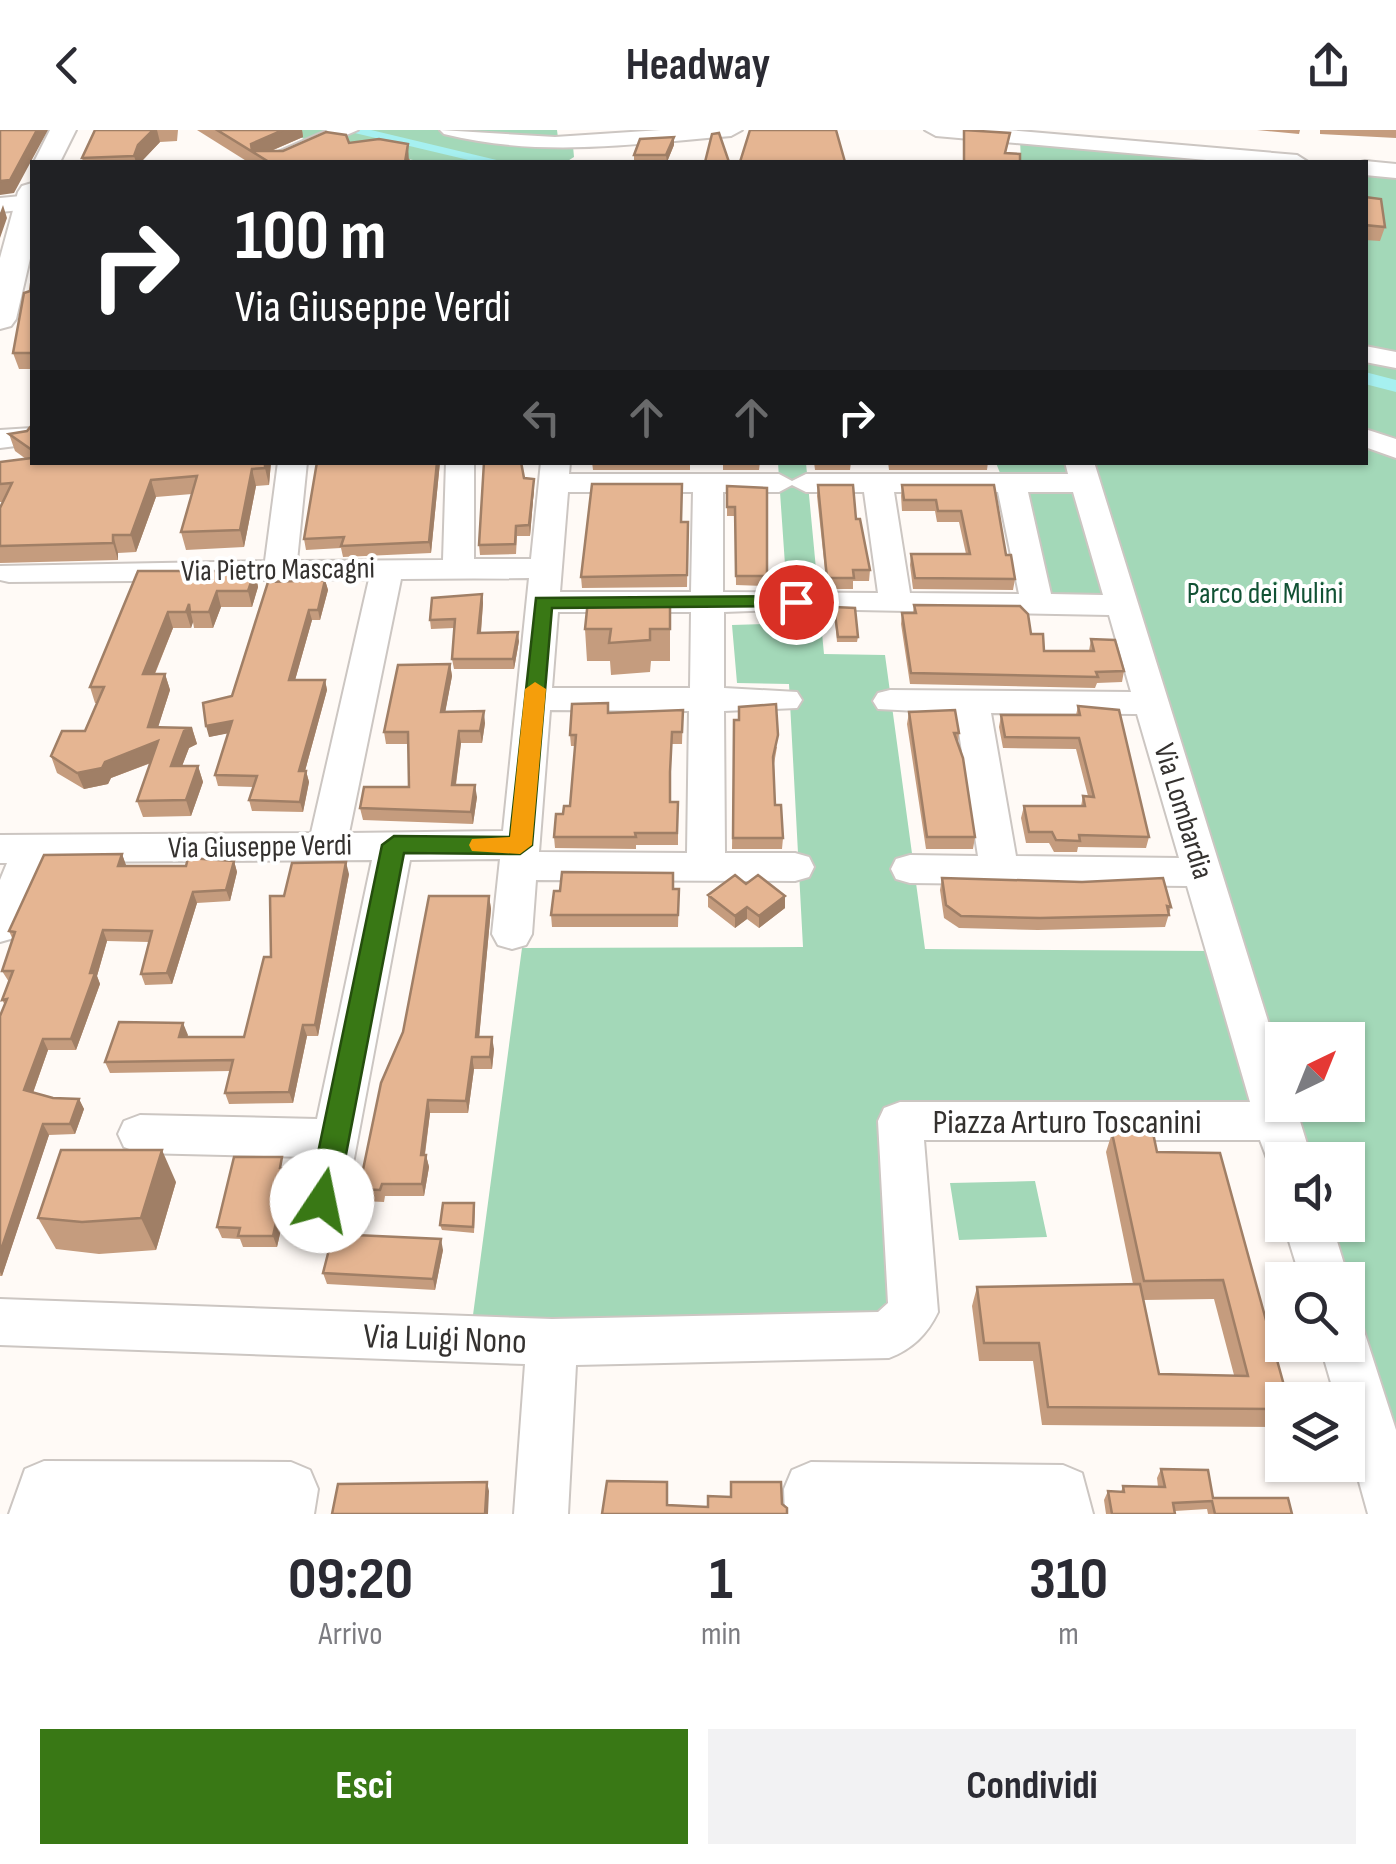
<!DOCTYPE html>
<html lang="it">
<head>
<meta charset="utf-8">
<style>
  body { margin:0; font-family:"Sofia Sans Condensed",sans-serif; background:#f2f2f3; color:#2b2b33; height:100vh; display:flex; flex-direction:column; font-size:38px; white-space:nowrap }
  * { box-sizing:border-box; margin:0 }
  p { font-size:32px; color:#7c7c81 }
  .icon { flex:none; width:55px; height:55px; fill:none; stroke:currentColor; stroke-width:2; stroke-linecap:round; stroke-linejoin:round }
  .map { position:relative; height:1384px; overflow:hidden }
  .details { display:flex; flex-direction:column; background:#fff; flex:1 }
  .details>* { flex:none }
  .hud { position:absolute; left:30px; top:30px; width:1338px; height:305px; border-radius:0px; box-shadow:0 2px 8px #0004; background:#202124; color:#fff; overflow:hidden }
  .needle { width:65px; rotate:43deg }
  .fabs { position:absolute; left:1265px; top:892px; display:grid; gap:20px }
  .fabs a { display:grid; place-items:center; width:100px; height:100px; border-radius:0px; background:#fff; box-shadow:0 2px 8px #0004; font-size:50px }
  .pin { position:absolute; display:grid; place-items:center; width:85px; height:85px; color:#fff; margin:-42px; border:5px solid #fff; border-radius:50%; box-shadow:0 2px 10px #0007 }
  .me { position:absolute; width:110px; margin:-55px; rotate:11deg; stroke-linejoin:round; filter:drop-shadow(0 0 8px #0008) }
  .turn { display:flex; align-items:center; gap:35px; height:210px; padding:0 40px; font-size:45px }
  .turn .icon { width:130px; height:130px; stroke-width:2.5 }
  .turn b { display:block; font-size:70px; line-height:85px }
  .lanes { display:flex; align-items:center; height:95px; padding:0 40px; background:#0003; justify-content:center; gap:50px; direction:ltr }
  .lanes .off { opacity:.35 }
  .eta { display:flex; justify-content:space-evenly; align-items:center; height:170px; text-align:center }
  .eta b { font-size:60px; font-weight:700; line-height:70px }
  .button { display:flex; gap:20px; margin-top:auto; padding:20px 40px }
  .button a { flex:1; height:115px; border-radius:0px; background:#397815; color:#fff; font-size:40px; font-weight:700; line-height:115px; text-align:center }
  .button a+a { background:#f2f2f3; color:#2b2b33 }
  header { display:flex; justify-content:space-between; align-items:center; height:130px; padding:0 40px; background:#fff; font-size:45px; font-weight:700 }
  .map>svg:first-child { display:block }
  .green { fill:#a3d8b8 }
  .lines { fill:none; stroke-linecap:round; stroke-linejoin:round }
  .canal { fill:#a6f0f0; fill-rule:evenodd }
  .minor-casing { stroke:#ccc6c2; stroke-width:4 }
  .major-casing { stroke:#ccc6c2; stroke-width:4 }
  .minor { fill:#fff; fill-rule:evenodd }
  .major { fill:#fff; fill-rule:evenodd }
  .wall { fill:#c59c7e; fill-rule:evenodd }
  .shaded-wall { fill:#a07f66 }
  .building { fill:#e5b592; stroke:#a07f66; stroke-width:2.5 }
  .route { fill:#397815; stroke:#254e0e; stroke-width:2.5 }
  .slow { fill:#f59e0b }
  .labels { text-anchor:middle; stroke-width:8; stroke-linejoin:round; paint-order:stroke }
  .street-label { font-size:30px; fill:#34312f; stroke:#fff }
  .park-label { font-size:30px; fill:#115234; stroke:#fff }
  .near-street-label { font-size:35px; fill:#34312f; stroke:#fff }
</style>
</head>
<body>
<header><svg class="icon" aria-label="back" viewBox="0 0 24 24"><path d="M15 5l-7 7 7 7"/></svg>Headway<svg class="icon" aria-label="share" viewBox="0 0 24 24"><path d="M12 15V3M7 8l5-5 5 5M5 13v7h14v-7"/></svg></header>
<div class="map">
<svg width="1396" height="1384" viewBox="0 0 1396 1384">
  <rect width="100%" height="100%" fill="#fffaf6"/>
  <path class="green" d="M286,0h271l1,8 15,8 1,11 -8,5h-142l-116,-21z
    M1020,10l247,22h-246z
    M1365,40l31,3v1291l-48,-159v-25l-25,-55h25v-65h-45l-16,-55h61v-65h-66v51l-150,-491 -82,-2 -54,-135 369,-1z
    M778,333h28l18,191 61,1 40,294 287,2 54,164h-378l10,187 -15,20 -412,8 51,-382 281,-1 -14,-263 -52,-1 -5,-58 57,-2z
    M1035,1051l12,56 -88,3 -9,-57z"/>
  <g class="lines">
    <path class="canal" d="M342,0h29l134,32h-28z
      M1365,242l31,8v12l-31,-8z"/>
    <defs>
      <path id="minor" d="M328,0h30l-74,32h-29z
        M440,0l115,7 106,-7h81l-11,6c-98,8 -191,22 -287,-2z
        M925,0h83l289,25 11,7h-79l-293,-26z
        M1365,31l31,3v14l-31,-3v-13h-4z
        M32,65v14l-32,3v-14z
        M1365,216l31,6v16l-31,-6z
        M32,298v16l-32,4v-18z
        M1365,299l31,10v19l-31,-11z
        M278,332h29l-10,99 146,-1 3,-98h28v97h57l10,-97h29l-1,12h210l13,7 14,-7h262l-3,-12h29l188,604v39h13l17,55h-30v17l-9,-3 -13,-34h-336l14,172c-11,23 -26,37 -49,46l-313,7 -8,149h-54l11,-150 -525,-19v-46l552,20 326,-7 10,-9 -10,-182 6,-13 16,-6h350l-63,-216 -277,-3 -14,-4 -5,-10 5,-10 14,-4 68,1 -22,-143 -78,-4 -5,-8 5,-8 12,-3 241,2 -22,-77 -301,-6 -84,3v76l73,4 5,8 -5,8 -73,3 1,142h70l14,4 5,10 -5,10 -14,4 -259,-1 -4,54 -6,11 -14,4 -14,-4 -6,-11 8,-75 -90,1 -64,341 -7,14 -16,6 -16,-6 -7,-14 9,-44 -169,-4 -16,-6 -6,-13 6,-13 16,-6 177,4 55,-259 -326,2 -32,76 -14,4v-62l7,-17h-7v-28l311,-2 58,-254 -360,3 -9,-2v-14l265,-5zM792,355l14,7h58l14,101 -155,-1v-100h56zM568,362h125l-2,100h-131zM894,362h104l21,102 -109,-1zM1028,362h45l30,103 -52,-1zM529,448l-26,253 -154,2 52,-254zM558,482h133l-1,76h-138zM550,580l139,1 -2,142 -148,-1zM991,583l146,1 42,144 -163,-2z
        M1284,1095h48l17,55 -1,4v-4h-47z
        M1348,1192l15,6 33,102v84h-28l-20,-72v-42h-12l-16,-55h28z
        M44,1331l247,1 19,8 8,19 -4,25h-305l16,-45z
        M811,1332l252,3 19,8 11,41h-308l-1,-25 8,-19z"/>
      <path id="major" d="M50,0h26l-16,32h-26z
        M32,53v67l-16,69 -5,7 -11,3v-71l18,-66 4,-6z"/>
    </defs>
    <use href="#minor" class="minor-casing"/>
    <use href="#major" class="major-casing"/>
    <use href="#minor" class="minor"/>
    <use href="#major" class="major"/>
  </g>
  <path class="wall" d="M95,0h83l-1,11 -17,1 -19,20h-58l-1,-4z
    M197,0h105l1,7 -32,14 78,-8 61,16 -1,3h-161z
    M1257,0h43l-1,4z
    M1320,0h76v8l-76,-4z
    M674,15l-7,17h-33v-7z
    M1365,67l20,30 -5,14 -15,-1z
    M32,154v85h-13l-6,-16z
    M32,295v37h239l-2,23 -13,1 -12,61 -58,3 -5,-18 11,-38 -36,3 -20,55 -18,1v7l-118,3v-55l3,-6h-3v-40l26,-3 -11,-8 -6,-17 18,-3z
    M440,332l-9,91 -88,4 -2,-9 -35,2 -2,-11z
    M592,332h98v8h-97z
    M723,332h37l-1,8h-36z
    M814,332h37l-1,8h-35z
    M888,332h100l-1,8h-98z
    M522,338l2,10 10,1v10l-4,47h-13l-1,18 -36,1 -1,-10z
    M818,355l38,34 14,51 -1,11h-16v8h-26l-10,-93z
    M902,355h92l12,70 9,24 -2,11 -100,-1 -3,-24 1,-11h55l-7,-32h-22l-2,-11h-33l-1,-15z
    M727,356l40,2v98l-31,-1 -1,-69h-8z
    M681,392h7l-1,65 -105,1 -1,-11z
    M138,441h117l3,16 -6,20h-31l-8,21h-19l-1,-6 -2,6h-18l-18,46h10l5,16 -12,37 34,1 5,16 -8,4 -7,18h16l5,16 -12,34 -48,1 -6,-16 14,-38 -40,15 -3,6 -24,5 -27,-16 -6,-17 34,-25 12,-28h-2l-5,-16z
    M325,450l3,10 -8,30h-8l-17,60h30l2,10 -22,81h1l3,11 -6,30 -51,-1 -3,-11 4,-13 -35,-1 -3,-11 13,-42 -19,4z
    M482,464l1,9 -2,30 38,8 -5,28h-60l-2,-10 2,-31 -23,1 -1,-9z
    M670,470v61h-19l-1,11 -39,3 -1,-14h-23l-2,-32z
    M914,475l117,29 13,17h45l2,-12 33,32 -2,11 -25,1 -2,5 -185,-4 -9,-60 1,-11h11z
    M834,477l24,30 -1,5h-20z
    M450,534l2,12 -7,36 40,11 -3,20h-21l-5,42 21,12 -4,27 -110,-4 -3,-12 49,-21v-43h-23l-2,-12z
    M1078,576l71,131 -3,11 -68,-1 -1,5h-23l-5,-9h-23l-5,-25 3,-12h57l2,-10h5l-12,-47 -73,-1 -4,-21 2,-12h75z
    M683,580l-1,34h-10l-2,39v19h8v43h-42v4l-81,-1 -1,-11 9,-23 7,-8 5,-60h-4l-1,-11 39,-22z
    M909,582l50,21 -1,9 17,95 -2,12h-47l-19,-125z
    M734,590l43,27 -3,17 1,41 8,33 -1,11h-50z
    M122,724l4,12h60l48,-5 3,11 -7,29 -33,2 -25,81 -27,1 -4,-11 8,-32 -42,-1 -10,35 3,8 -24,66h-28l-15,43 20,5 26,1 5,10 -9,25 -26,1 -47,141h-2v-260l5,-11 -3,-5 7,-18 -7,-11 11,-31 -4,-9z
    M349,744l-31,162h-11l-14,67 -64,1 -4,-11 6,-22 -121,2 -5,-11 78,-39 4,14h57l27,-80 13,-61z
    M942,748l229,29 -6,20 -127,3 -79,-2 -15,-10 -4,-28z
    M746,754l39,12v12l-26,20 -12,-9 -12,9 -27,-21v-12z
    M673,759h6l-1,38h-126l-1,-12z
    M489,766l2,13 -12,128 15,12 -2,20h-18l-6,44h-38l-5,42h1l3,12 -5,29h-39l-1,6 -22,-1 -3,-12z
    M1112,1003l45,19 63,1 62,247v23l-2,4 -238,-2 -9,-64h-54l-7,-55 5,-19 156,-3 -27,-132zM1214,1169l20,76 -75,-1 -16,-74z
    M286,1039l6,11 -15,67h-34l-3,-8 -18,-1 -5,-11z
    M176,1052l-20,68 -57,4 -43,-5 -18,-31z
    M475,1079l-1,24 -32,-3 -2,-5z
    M443,1120l-8,40 -108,-6 -4,-11z
    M1161,1339l52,29 79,16h-84l-1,-5 -32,2v3h-69l-2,-14 4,-9 13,1 2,-6 35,1 -1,-9z"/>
  <path class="shaded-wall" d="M37,0h11l-34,63 -14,2v-14z
    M153,0h4l3,12 -19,20h-5l-2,-6 4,-11z
    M283,0h19l1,7 -44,19 -7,-4 -1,-8z
    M674,7v8l-7,17 -1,-7z
    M408,14l1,18h-4z
    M3,75l4,13 -7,20v-25z
    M265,332h6l-2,23 -4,-17z
    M437,332h3l-9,91 -2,-11z
    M252,339l4,17 -12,61 -4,-17z
    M534,349v10l-4,47 -1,-11z
    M151,350l5,17 -20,55 -5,-17z
    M113,405l5,18v7l-5,-17z
    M255,441l3,16 -6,20 -4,-16z
    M325,450l3,10 -8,30 -2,-10z
    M217,461l4,16 -8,21 -4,-16z
    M482,464l1,9 -3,39 -2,-9z
    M189,474l4,18 -2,6 -5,-16z
    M309,480l3,10 -20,71 -3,-11z
    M168,482l5,16 -25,62 -5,-16z
    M518,502l1,9 -5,28 -1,-10z
    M450,534l2,12 -9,48 -2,-12z
    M165,544l5,16 -17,53 -5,-16z
    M325,550l2,10 -25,92 -3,-11z
    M484,581l1,12 -3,20 -2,-12z
    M232,591l3,11 -26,5 -3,-11z
    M192,598l5,16 -8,4 -13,34 -5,-16 13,-35z
    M459,601l2,12 -7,54 -2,-12z
    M158,611l5,17 -52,20 -3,6 -24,5 -7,-16z
    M198,636l5,16 -12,34 -5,-16z
    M306,641l3,11 -6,30 -3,-10z
    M475,655l2,12 -4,27 -2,-12z
    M122,724l4,11 -3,13 -5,-12z
    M234,731l3,11 -7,29 -4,-11z
    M346,732l3,12 -31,162 -3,-11z
    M193,762l4,11 -25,81 -5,-11z
    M489,766l2,13 -13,141 -2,-13z
    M785,766v12l-26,20v-12z
    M747,777v12l-12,9v-12z
    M103,800l4,11 -10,35 3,8 -24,66 -5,-11z
    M183,893l5,12 -4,13 -5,-11z
    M303,895l4,11 -14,67 -4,-11z
    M492,907l2,12 -2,20 -2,-12z
    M43,909l5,11 -18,51 -6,-11z
    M472,927l2,12 -6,44 -2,-12z
    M79,969l5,10 -9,25 -5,-10z
    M428,970l2,13 -7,54 -2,-12z
    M43,994l6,11 -47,141 -2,-4v-19z
    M162,1020l14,32 -20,68 -15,-32z
    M426,1025l3,12 -5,29 -2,-12z
    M288,1039l4,11 -15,67 -4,-11z
    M441,1109l2,11 -8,40 -2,-11z
    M487,1352l2,9 -1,23h-3z"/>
  <path class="building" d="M0,0h37l-27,50 -10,1z
    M95,0h58l-15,15 -4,11 -52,2z
    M217,0h66l-32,14 1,7h31l43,-19 20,3 3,8 30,-4 29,5 -3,18h-136z
    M750,0h86l9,32h-105z
    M964,0l46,3 -5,20 15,1v8h-56z
    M719,3l10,29h-24l7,-28z
    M674,7l-8,18h-32l6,-16z
    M1365,67l16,2 4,28 -20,-2z
    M31,154h1v69h-19l11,-60 6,-2z
    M32,295v25l-23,-16 18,-3z
    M32,328v4h233v6l-13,1 -12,61 -59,2 16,-56 -46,4 -20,55h-18v8l-113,3v-38l12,-25 -12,1v-22z
    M317,332h120l-8,80 -88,4 3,-9 -40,2z
    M484,332h37l3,16 10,1 -5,46 -13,1 -1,18 -36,1z
    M592,354h90l-1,38h7l-1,53 -106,2z
    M818,355h35l3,34h4l10,51h-17l1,8h-27z
    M902,355h92l12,70h5l4,24 -100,-1 -4,-24h59l-9,-43h-23l-2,-11h-32z
    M727,356l40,2v88h-31l-1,-69h-8z
    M138,441h117l-7,20h-31l-8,21h-19l-1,-8 -3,8h-18l-25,62h22l-17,53 44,1 -8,3 -13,35h27l-12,34 -49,1 21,-60 -53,21 -3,6 -25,5 -26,-17 11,-25h23l19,-44h-14z
    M325,450l-7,30h-9l-20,70h36l-26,91h7l-6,31 -51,-2 8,-24 -42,-1 17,-54 -26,5 -3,-23 29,-7 36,-114z
    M482,464l-4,39 40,-1 -5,27h-61l3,-40 -25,1 2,-22z
    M588,470h82v29h-20v11l-41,3 2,-14h-26z
    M914,475l106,1 8,8 3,20h12l1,17h50l-3,-12 24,1 9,31 -28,1 2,5 -187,-4 -9,-60h14z
    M834,477l21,1 3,29h-20z
    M450,534l-9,48 43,-1 -4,20h-21l-7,54h23l-4,27 -111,-4 4,-21h45l-1,-55h-24l14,-67z
    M608,573v10l75,-3 -1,22h-10l-2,40v30h8l-1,31h-42l1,4h-82l2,-23h7l1,-8h6l6,-71h-6l2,-31z
    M776,574l2,31 -5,22 2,48h6l2,33h-50l1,-118h5v-13z
    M1078,576l41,4 30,127 -70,-2 1,6 -24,-1 -4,-8h-23l-5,-26h61l-2,-10 11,1 -15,-59 -74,-1 -4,-22h79z
    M955,580l4,23h-5l9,25 12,79h-48l-18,-125z
    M122,724l-4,12h68l2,-8 46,3 -8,29 -33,2 -26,81 -26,1 11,-43 -49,-1 -13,43h5l-24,66h-28l-19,51 29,8 26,1 -9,25h-27l-43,129v-237l7,-17 -5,1 11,-29h-11l13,-39 -6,-1 35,-76z
    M346,732l-31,163h-12l-14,67 -64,1 8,-33 -128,2 14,-40 64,1 -4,14h65l20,-80h7l-1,-61h14l8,-33z
    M562,742l111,1v16h6l-1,26h-127l3,-24h6z
    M735,745l11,9 12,-9 27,21 -26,20 -12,-9 -12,9 -27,-21z
    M942,748l140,4 81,-4 8,29 -4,-1 2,9 -129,3 -79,-2 -15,-11z
    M429,766h60l-13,141h16l-2,20h-18l-6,44 -38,-1 -7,55h5l-4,29h-40l-2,6 -21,-1 22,-106 22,-51z
    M1112,1003h41l4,19 63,1 68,247h-6v9l-234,-2 -9,-64h-55l-7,-56 163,-3 19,90 89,2 -25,-96 -79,1z
    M61,1020h101l-21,68 -59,4 -44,-4z
    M234,1027h48l-2,11 8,1 -15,67h-35l2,-8 -23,-1z
    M443,1073h31l-1,24 -33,-2z
    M333,1104l108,5 -8,40 -110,-6z
    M1161,1339l47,1 5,28h75l4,16h-77l-3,-13 -39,2 2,11h-63l-4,-23 16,1 -1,-6 42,1z
    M607,1351l60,1v23l41,2v-11l23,1v-15h50l1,22 5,4v6h-185z
    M487,1352l-2,32h-153l6,-30z"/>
  <path class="route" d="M796,466l10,6 -3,4 -251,2 -20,237 -12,9 -116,-1 -67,348 -5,9 -10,3 -9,-3 -5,-9 74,-356 12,-9 116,1 26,-239z"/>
  <path class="slow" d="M535,552l11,7 -14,156 -12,9 -48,-3 -3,-6 3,-6 38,-2 15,-148z"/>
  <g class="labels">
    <g class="street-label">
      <text transform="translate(278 439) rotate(-1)" y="10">Via Pietro Mascagni</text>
      <text transform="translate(1184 681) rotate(73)" y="10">Via Lombardia</text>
      <text transform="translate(260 716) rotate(-1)" y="10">Via Giuseppe Verdi</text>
    </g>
    <g class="park-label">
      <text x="1265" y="473">Parco dei Mulini</text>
    </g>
    <g class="near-street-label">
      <text x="1067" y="1003">Piazza Arturo Toscanini</text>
      <text transform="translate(445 1208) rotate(2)" y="12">Via Luigi Nono</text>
    </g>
  </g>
</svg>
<div class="fabs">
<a><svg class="needle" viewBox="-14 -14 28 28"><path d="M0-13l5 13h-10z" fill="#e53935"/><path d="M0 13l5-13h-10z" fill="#7c7c81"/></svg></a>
<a><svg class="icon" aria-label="sound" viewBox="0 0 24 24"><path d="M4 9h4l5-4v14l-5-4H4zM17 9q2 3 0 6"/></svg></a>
<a><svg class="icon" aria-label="search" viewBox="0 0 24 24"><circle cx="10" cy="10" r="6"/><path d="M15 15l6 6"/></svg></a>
<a><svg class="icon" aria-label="layers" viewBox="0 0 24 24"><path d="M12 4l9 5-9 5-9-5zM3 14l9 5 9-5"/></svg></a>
</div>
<div class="pin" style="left:796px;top:472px;background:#d93025"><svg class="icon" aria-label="arrive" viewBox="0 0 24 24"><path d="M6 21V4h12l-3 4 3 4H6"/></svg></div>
<svg class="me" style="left:322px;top:1071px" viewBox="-20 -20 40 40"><circle r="19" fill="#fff"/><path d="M0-13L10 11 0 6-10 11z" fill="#397815"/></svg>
<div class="hud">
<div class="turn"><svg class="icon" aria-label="right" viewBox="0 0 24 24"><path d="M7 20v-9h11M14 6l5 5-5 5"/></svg><div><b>100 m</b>Via Giuseppe Verdi</div></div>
<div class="lanes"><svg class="icon off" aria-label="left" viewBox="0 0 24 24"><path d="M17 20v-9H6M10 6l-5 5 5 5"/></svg><svg class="icon off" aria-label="ahead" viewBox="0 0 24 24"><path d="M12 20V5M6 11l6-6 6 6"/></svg><svg class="icon off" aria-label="ahead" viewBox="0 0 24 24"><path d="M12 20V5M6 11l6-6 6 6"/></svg><svg class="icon" aria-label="right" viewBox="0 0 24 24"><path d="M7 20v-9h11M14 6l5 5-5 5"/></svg></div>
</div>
</div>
<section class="details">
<div class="eta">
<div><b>09:20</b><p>Arrivo</p></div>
<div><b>1</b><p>min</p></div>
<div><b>310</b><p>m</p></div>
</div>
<div class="button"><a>Esci</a><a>Condividi</a></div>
</section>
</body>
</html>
